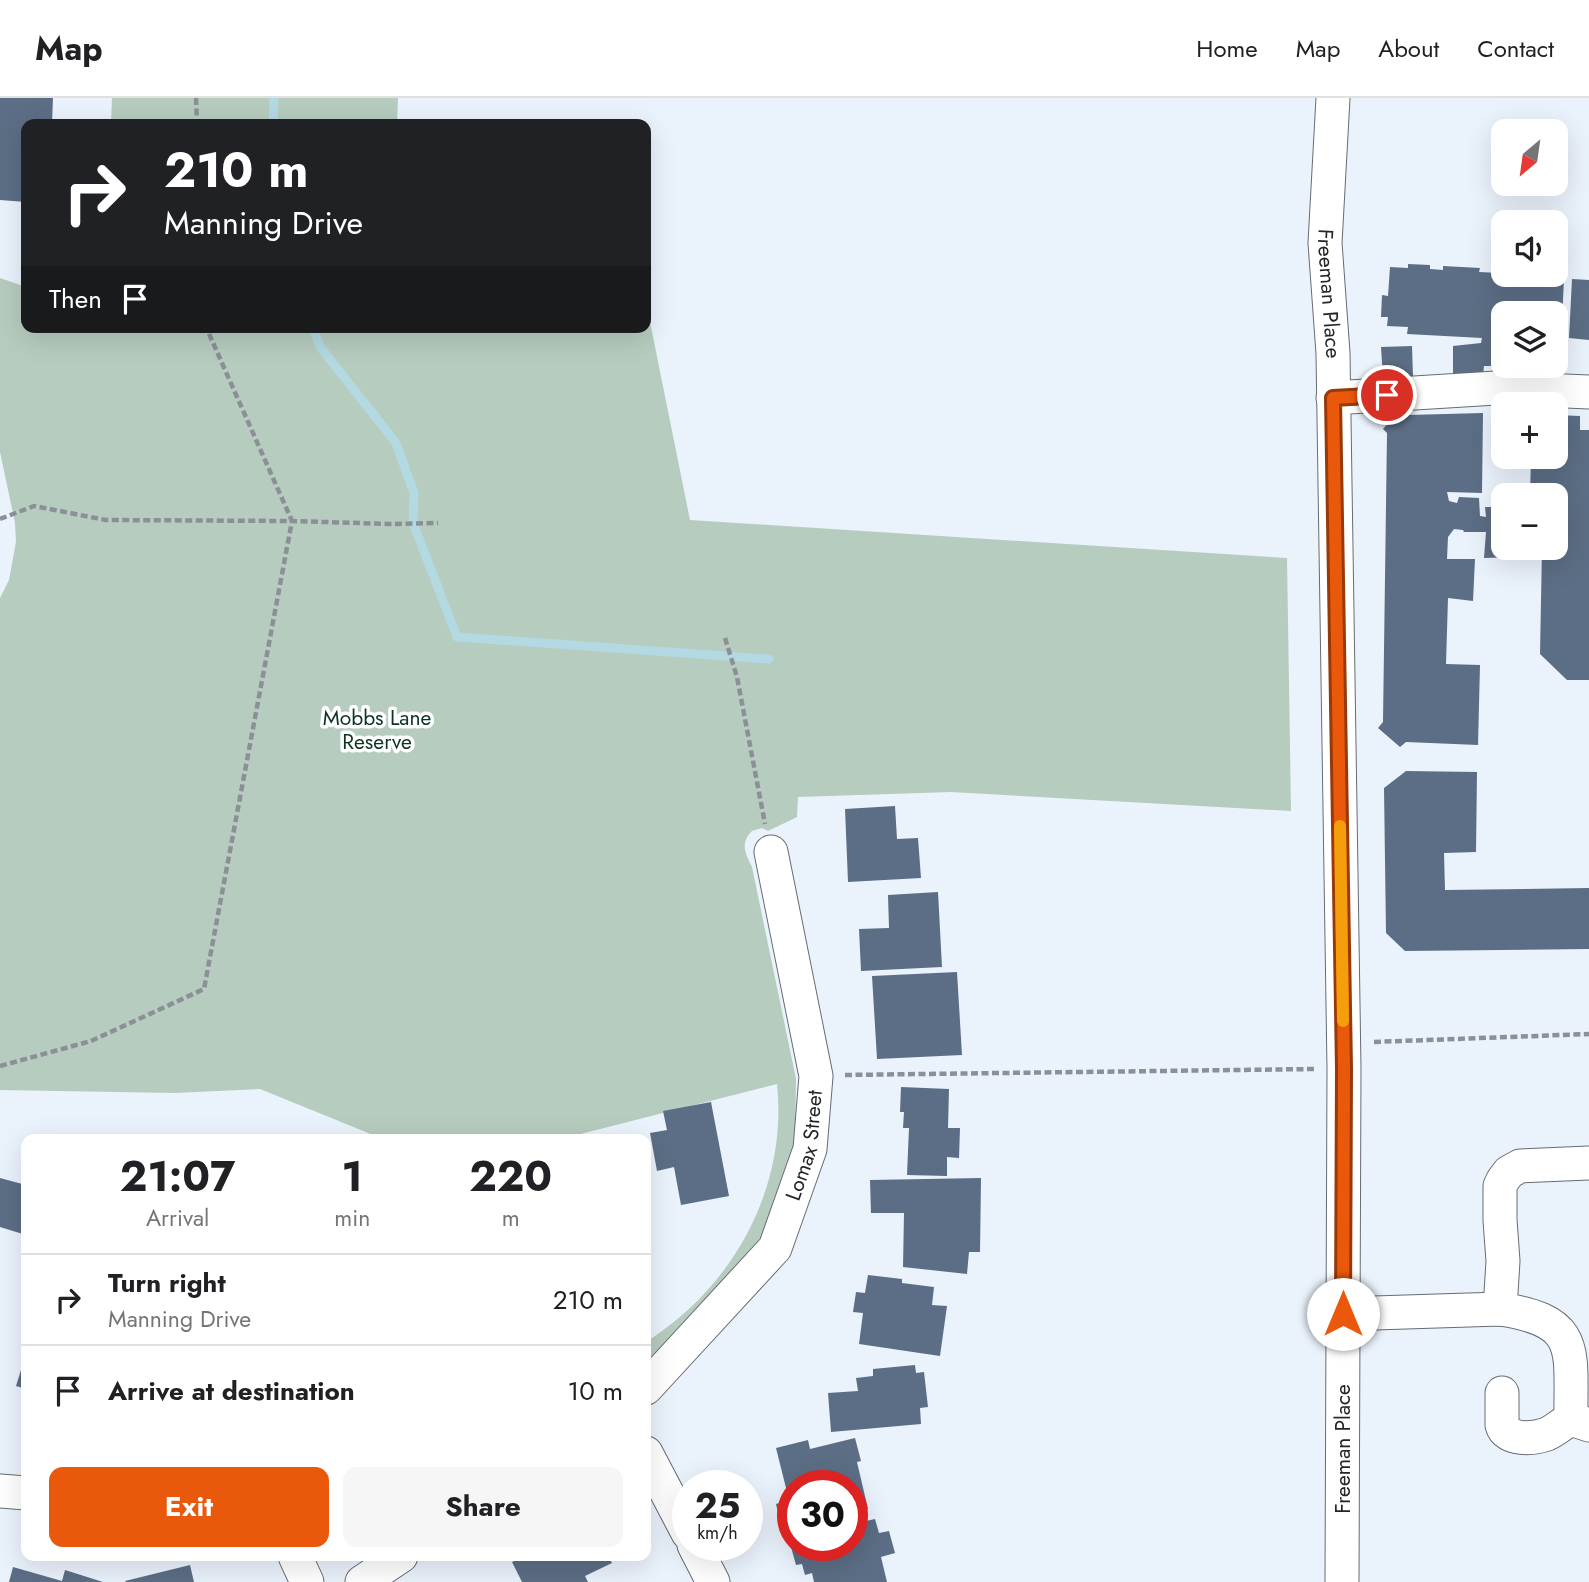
<!DOCTYPE html>
<html lang="en">
<head>
<meta charset="utf-8">
<style>
  body { margin:0; font-family:Jost,sans-serif; background:#f6f6f6; color:#202124; height:100vh; display:flex; flex-direction:column; font-size:26px; white-space:nowrap }
  * { box-sizing:border-box; margin:0 }
  p { font-size:23px; color:#757577 }
  .icon { flex:none; width:38px; height:38px; fill:none; stroke:currentColor; stroke-width:2; stroke-linecap:round; stroke-linejoin:round }
  .map { position:relative; flex:1; overflow:hidden }
  .panel { position:absolute; left:21px; top:1036px; width:630px; height:427px; display:flex; flex-direction:column; background:#fff; border-radius:14px; box-shadow:0 7px 28px #0002 }
  .panel>* { flex:none }
  .banner { position:absolute; left:21px; top:21px; width:630px; height:214px; border-radius:14px; box-shadow:0 7px 28px #0002; background:#202124; color:#fff; overflow:hidden }
  .needle { width:46px; rotate:209deg }
  .buttons { position:absolute; left:1491px; top:21px; display:grid; gap:14px }
  .buttons a { display:grid; place-items:center; width:77px; height:77px; border-radius:14px; background:#fff; box-shadow:0 7px 28px #0002; font-size:35px }
  .speed { position:absolute; left:672px; top:1372px; display:flex; gap:14px; font-size:35px; font-weight:700; text-align:center }
  .speed>* { display:grid; place-content:center; width:91px; height:91px; border-radius:50%; background:#fff; box-shadow:0 7px 28px #0002; line-height:1 }
  .speed small { font-size:18px; font-weight:400 }
  .speed .limit { border:10px solid #d22; background:#fff; color:#111 }
  .pin { position:absolute; display:grid; place-items:center; width:60px; height:60px; color:#fff; margin:-30px; border:4px solid #fff; border-radius:50%; box-shadow:0 2px 7px #0007 }
  .me { position:absolute; width:77px; margin:-38px; rotate:0deg; stroke-linejoin:round; filter:drop-shadow(0 0 5px #0008) }
  .turn { display:flex; align-items:center; gap:24px; height:147px; padding:0 28px; font-size:32px }
  .turn .icon { width:91px; height:91px; stroke-width:2.5 }
  .turn b { display:block; font-size:49px; line-height:60px }
  .then { display:flex; align-items:center; height:66px; padding:0 28px; background:#0003; gap:14px; font-size:26px }
  .eta { display:flex; justify-content:space-evenly; align-items:center; height:119px; text-align:center }
  .eta b { font-size:42px; font-weight:700; line-height:49px }
  .primary-button { display:flex; gap:14px; margin-top:auto; padding:14px 28px }
  .primary-button a { flex:1; height:80px; border-radius:14px; background:#ea580c; color:#fff; font-size:28px; font-weight:700; line-height:80px; text-align:center }
  .primary-button a+a { background:#f6f6f6; color:#202124 }
  ul { padding:0; list-style:none }
  li { display:flex; align-items:center; gap:21px; height:91px; padding:0 28px; border-top:2px solid #e0e0e0 }
  li div { flex:1 }
  li b { display:block; font-size:26px }
  li em { font-style:normal }
  header { display:flex; align-items:center; gap:42px; box-sizing:border-box; height:98px; padding:0 35px; background:#fff; border-bottom:2px solid #e0e0e0 }
  header strong { font-size:33px }
  nav { display:flex; gap:38px; margin-inline-start:auto; font-size:24px }
  .map>svg:first-child { display:block }
  .green { fill:#b6ccbe }
  .lines { fill:none; stroke-linecap:round; stroke-linejoin:round }
  .stream { stroke:#b3d9e2; stroke-width:9 }
  .building { fill:#5c6e85 }
  .minor-casing { stroke:#666c74; stroke-width:35 }
  .path { stroke:#8b9096; stroke-width:4.5; stroke-dasharray:7 3.5; stroke-linecap:butt }
  .minor { stroke:#fff; stroke-width:33 }
  .route-casing { stroke:#983908; stroke-width:18 }
  .route { stroke:#ea580c; stroke-width:12 }
  .slow { stroke:#f59e0b; stroke-width:12 }
  .labels { text-anchor:middle; stroke-width:7; stroke-linejoin:round; paint-order:stroke }
  .street-label { font-size:21px; fill:#232629; stroke:#fefefe }
  .park-label { font-size:21px; fill:#0c3420; stroke:#fefefe }
</style>
</head>
<body>
<header>
<strong>Map</strong>
<nav><a>Home</a><a>Map</a><a>About</a><a>Contact</a></nav>
</header>
<div class="map">
<svg width="1589" height="1484" viewBox="0 0 1589 1484">
  <rect width="100%" height="100%" fill="#eaf2fb"/>
  <path class="green" d="M112,0h286l-1,26h-286z
    M0,180l26,9v40h620v-25l44,218 597,38 4,253 -340,-19 -153,5 -1,20 -29,14 -6,-3 -10,3c-12,12 -7,22 0,36l44,212 -1,62 -6,30 -20,59 -98,116 -25,16v-20c87,-55 142,-154 131,-258l-216,55h-178l-123,-50 -86,4 -174,-3v-492l9,-18 7,-38 -1,-19 -15,-71z"/>
  <g class="lines">
    <path class="stream" d="M273,26l1,-26
      M312,229l9,21 75,95 18,50 -1,30 44,114 312,22"/>
  </g>
  <path class="building" d="M0,0h53l-1,26h-26v78l-26,-2z
    M1408,166l22,1v4l13,1v-4l37,2 -1,4 65,3v2l20,1 -3,65 -5,-1v-29h-53v26h-3l-1,27h-15l-1,9h-30v-29l28,-3 1,-5 -75,-4 1,-7 -21,-1 1,-9h-7l1,-22 6,1 2,-29 18,1z
    M1572,181l17,1v60l-20,-2z
    M1412,248l1,30 -30,2 -2,-31z
    M1402,309l6,8 75,-2 -1,80 -35,-1 2,9 8,2 2,-6 20,1 1,18 6,1 -1,-10h18v41h17v9l-36,1 2,-26h-22l-1,-2 -9,-1 -6,8 -1,22h28l-2,42 -25,-3 -2,66 34,1 -2,80 -72,-3 -6,5 -22,-19 5,-6 4,-289 -4,-4z
    M1556,317l24,1v14h9v250h-22l-27,-26 2,-106h14v-53h-26l1,-38h25z
    M1406,673l71,1 -1,80 -32,1 1,37 144,-2v61l-184,2 -19,-18 -2,-145z
    M895,708l2,33 21,-1 3,40 -73,4 -3,-73z
    M938,794l4,75 -81,4 -2,-42 30,-1 -1,-33z
    M957,874l5,83 -85,4 -5,-83z
    M901,989l48,2 -1,39h12l-1,30 -12,-1v19l-40,-1 2,-47h-6l1,-16h-4z
    M711,1004l18,94 -48,9 -7,-38 -17,4 -7,-38 17,-3 -4,-19z
    M0,1080l26,7v50l-26,-8z
    M981,1080l-1,74h-11l-2,22 -64,-7 1,-54h-33l-1,-33z
    M868,1177l34,4v4l32,4 -2,18 15,1 -7,50 -81,-12 4,-31 -10,-1 3,-20 9,1z
    M26,1256v35l-10,-3z
    M915,1267l1,8 8,-1 4,35 -8,1 1,16 -90,8 -3,-39 30,-2 -2,-13 17,-2v-7z
    M855,1340l6,23 -4,1 11,47 -16,4v-27h-59v41l-11,3 -6,-26 13,-4 -13,-52 32,-8 2,9z
    M875,1421l4,14 10,-2 6,22 -14,4 6,25h-73l-2,-9 -7,2 -3,-11 -6,1 -5,-18 61,-2v-21z
    M525,1458h83l4,7 -27,13 3,6h-66l-10,-20z
    M190,1467l4,17h-68l-1,-1z
    M13,1469l49,14 3,-11 38,12h-94z"/>
  <g class="lines">
    <defs>
      <g id="minor">
        <path id="s1" d="M1333,0l-8,145 8,110 11,716 -2,513"/>
        <path d="M1333,300l163,-10 93,4"/>
        <path d="M1500,1211l3,-48 -3,-41v-34l3,-6 6,-8 11,-6 69,-3"/>
        <path d="M1343,1216l157,-5c82,12 70,41 71,110"/>
        <path id="s2" d="M646,1290l129,-140 35,-99 6,-73 -45,-224"/>
        <path d="M1502,1295v32c4,16 32,14 45,9 9,-4 16,-11 24,-15l18,6"/>
        <path d="M646,1355l42,80"/>
        <path d="M0,1393l26,2"/>
        <path d="M694,1447l19,37"/>
        <path d="M295,1458l12,26"/>
        <path d="M362,1484l39,-26"/>
      </g>
    </defs>
    <use href="#minor" class="minor-casing"/>
    <path class="path" d="M196,0l1,26
      M0,421l34,-13 72,14 186,1 -86,-194
      M725,540l12,39 28,147
      M1374,944l215,-8
      M0,968l91,-25 113,-52 88,-468 98,3 48,-1
      M845,977l470,-6"/>
    <use href="#minor" class="minor"/>
  </g>
  <g class="lines">
    <defs>
      <path id="route" d="M1343,1216l1,-245 -11,-671 54,-3"/>
    </defs>
    <use href="#route" class="route-casing"/>
    <use href="#route" class="route"/>
    <path class="slow" d="M1340,728l3,195"/>
  </g>
  <g class="labels">
    <g class="street-label">
      <text dy="7" stroke="none"><textPath href="#s1" startOffset="196">Freeman Place</textPath></text>
      <text dy="7" stroke="none"><textPath href="#s2" startOffset="298">Lomax Street</textPath></text>
      <text transform="translate(1343 1351) rotate(-90)" y="7">Freeman Place</text>
    </g>
    <g class="park-label">
      <text x="377" y="627">Mobbs Lane<tspan x="377" dy="24">Reserve</tspan></text>
    </g>
  </g>
</svg>
<div class="buttons">
<a><svg class="needle" viewBox="-14 -14 28 28"><path d="M0-13l5 13h-10z" fill="#e53935"/><path d="M0 13l5-13h-10z" fill="#757577"/></svg></a>
<a><svg class="icon" aria-label="sound" viewBox="0 0 24 24"><path d="M4 9h4l5-4v14l-5-4H4zM17 9q2 3 0 6"/></svg></a>
<a><svg class="icon" aria-label="layers" viewBox="0 0 24 24"><path d="M12 4l9 5-9 5-9-5zM3 14l9 5 9-5"/></svg></a>
<a>+</a>
<a>−</a>
</div>
<div class="speed"><div>25<small>km/h</small></div><div class="limit">30</div></div>
<div class="pin" style="left:1387px;top:297px;background:#d93025"><svg class="icon" aria-label="arrive" viewBox="0 0 24 24"><path d="M6 21V4h12l-3 4 3 4H6"/></svg></div>
<svg class="me" style="left:1343px;top:1216px" viewBox="-20 -20 40 40"><circle r="19" fill="#fff"/><path d="M0-13L10 11 0 6-10 11z" fill="#ea580c"/></svg>
<div class="banner">
<div class="turn"><svg class="icon" aria-label="right" viewBox="0 0 24 24"><path d="M7 20v-9h11M14 6l5 5-5 5"/></svg><div><b>210 m</b>Manning Drive</div></div>
<div class="then">Then<svg class="icon" aria-label="arrive" viewBox="0 0 24 24"><path d="M6 21V4h12l-3 4 3 4H6"/></svg></div>
</div>
<section class="panel">
<div class="eta">
<div><b>21:07</b><p>Arrival</p></div>
<div><b>1</b><p>min</p></div>
<div><b>220</b><p>m</p></div>
</div>
<ul>
<li><svg class="icon" aria-label="right" viewBox="0 0 24 24"><path d="M7 20v-9h11M14 6l5 5-5 5"/></svg><div><b>Turn right</b><p>Manning Drive</p></div><em>210 m</em></li>
<li><svg class="icon" aria-label="arrive" viewBox="0 0 24 24"><path d="M6 21V4h12l-3 4 3 4H6"/></svg><div><b>Arrive at destination</b></div><em>10 m</em></li>
</ul>
<div class="primary-button"><a>Exit</a><a>Share</a></div>
</section>
</div>
</body>
</html>
